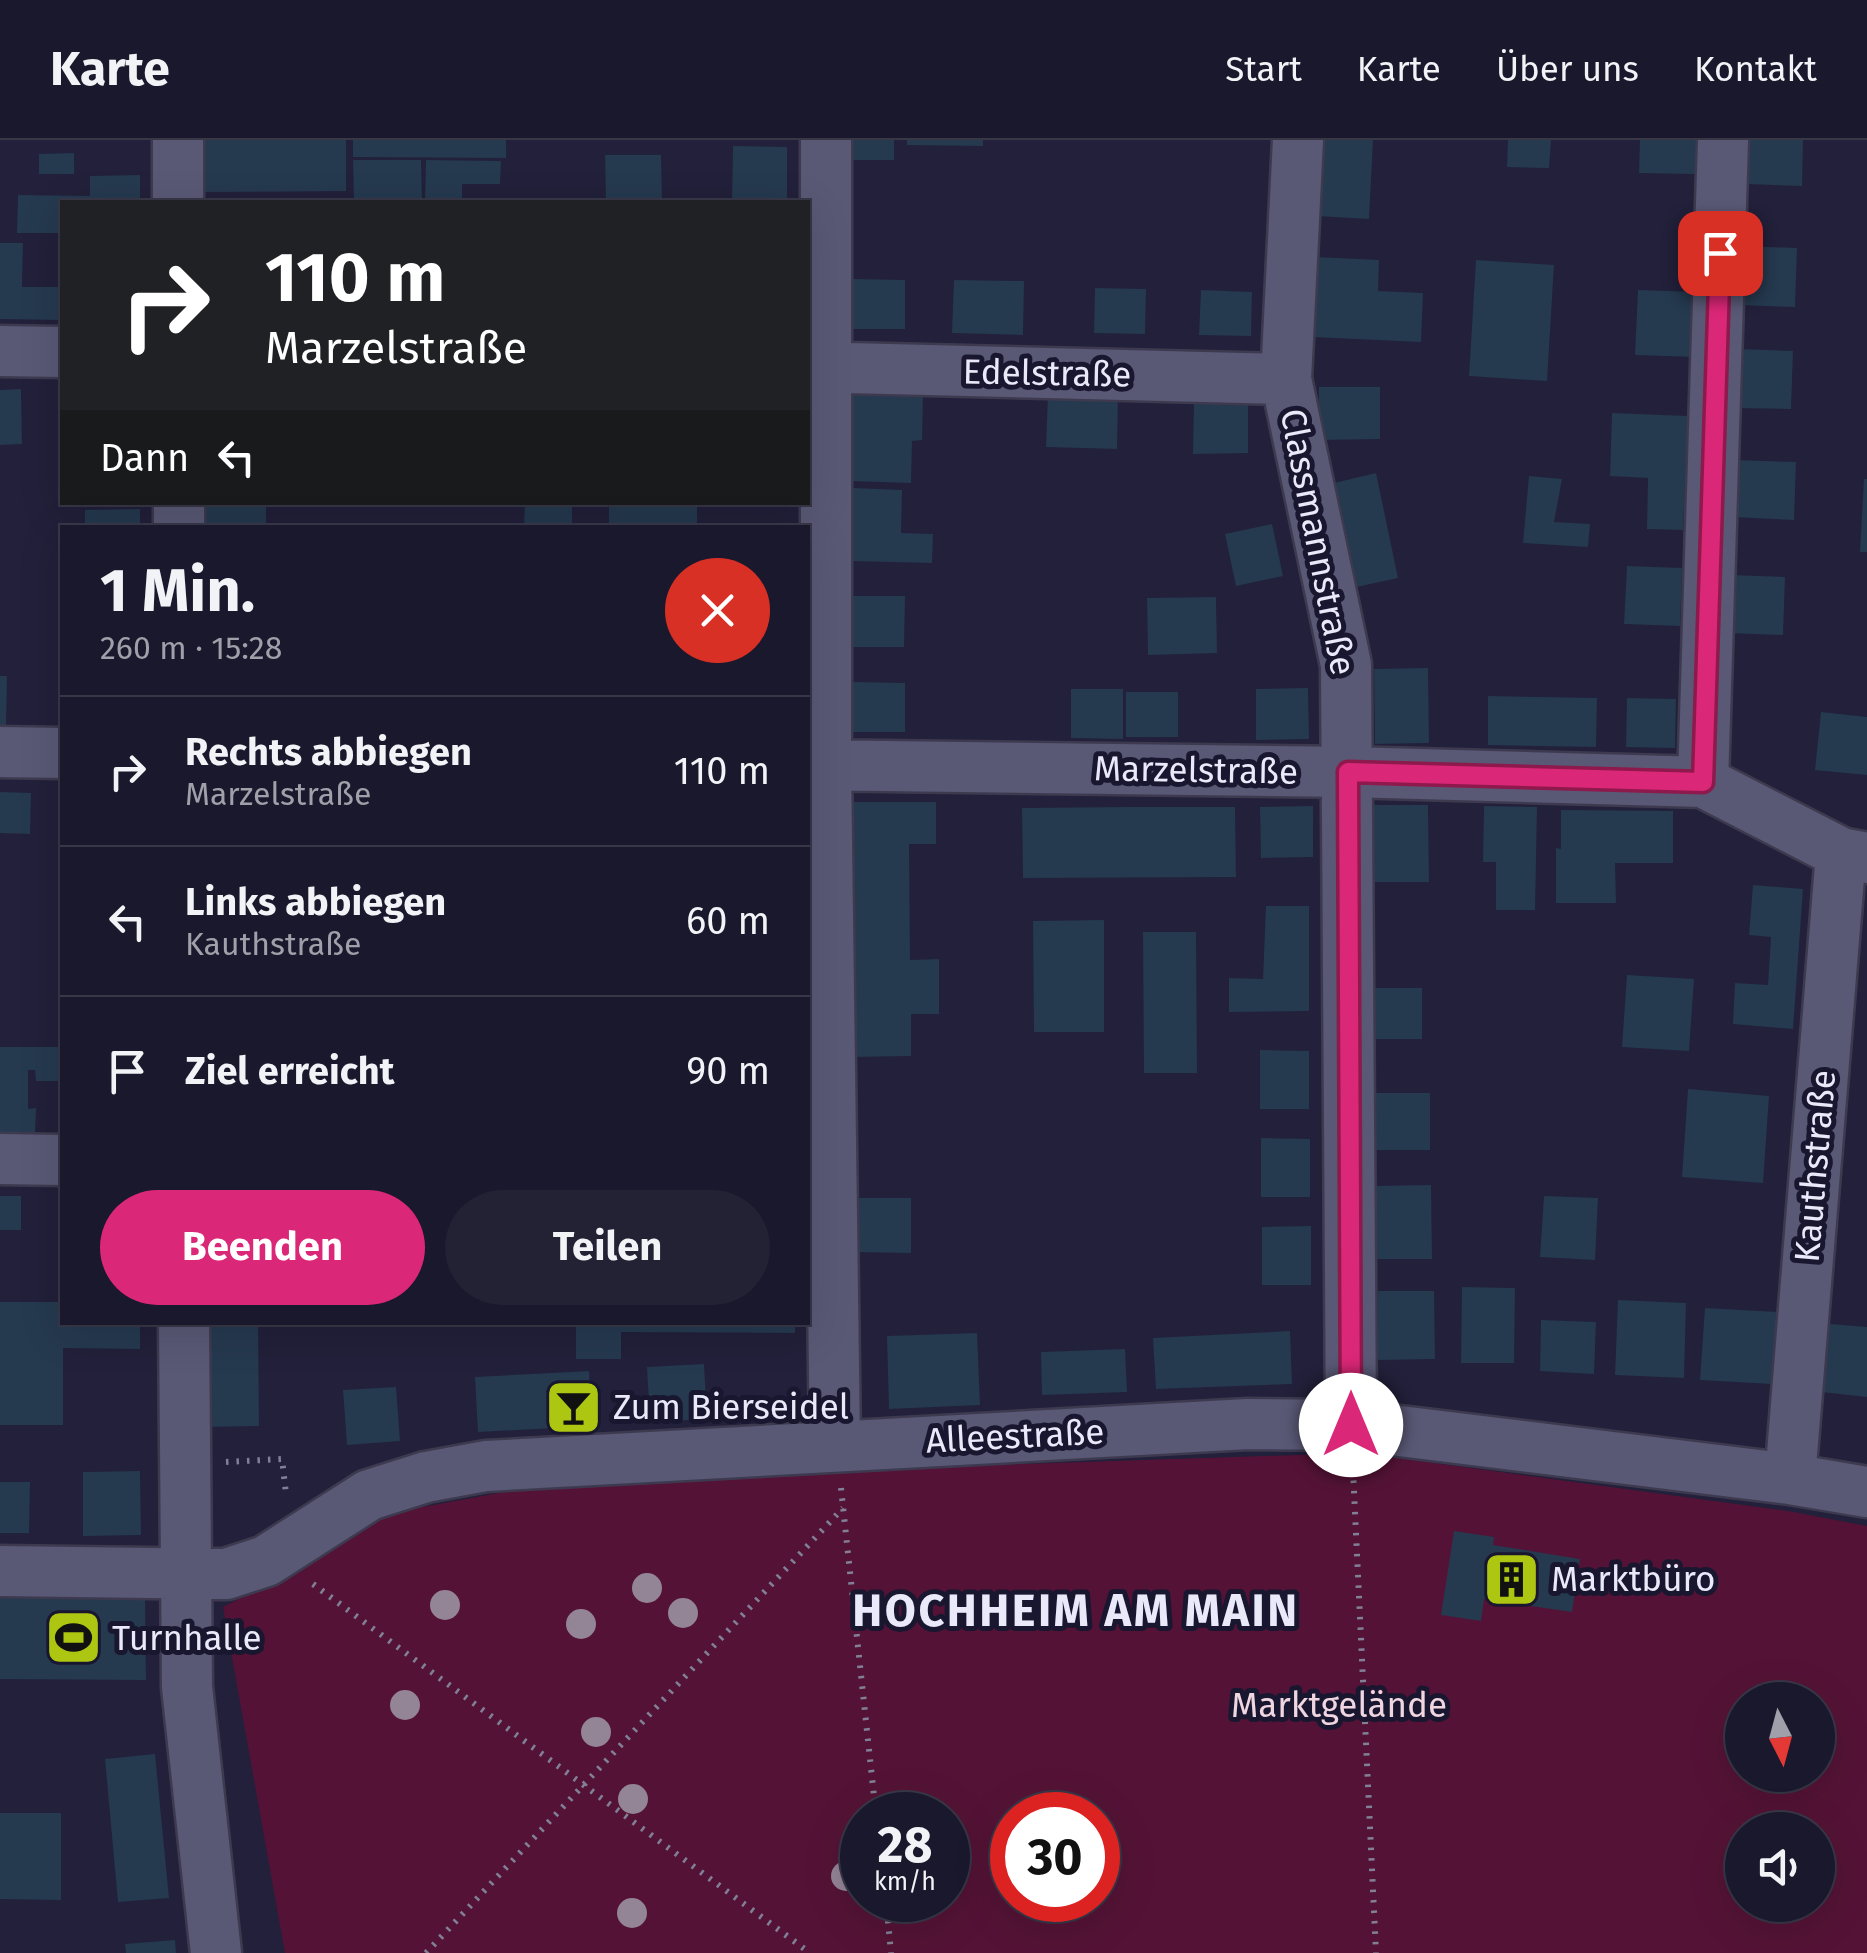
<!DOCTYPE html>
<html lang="de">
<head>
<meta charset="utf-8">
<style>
  body { margin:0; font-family:"Fira Sans",sans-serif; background:#232134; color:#f1f3f6; height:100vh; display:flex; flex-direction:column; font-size:38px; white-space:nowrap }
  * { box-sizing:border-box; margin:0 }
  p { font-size:32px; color:#9fa0a9 }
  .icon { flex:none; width:55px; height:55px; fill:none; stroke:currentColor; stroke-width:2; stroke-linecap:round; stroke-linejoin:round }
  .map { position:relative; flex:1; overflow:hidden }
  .side { position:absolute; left:60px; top:385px; width:750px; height:800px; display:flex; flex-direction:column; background:#1a182c; border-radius:0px; box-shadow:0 10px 40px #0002,0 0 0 2px #383748 }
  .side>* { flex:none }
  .hud { position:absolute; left:60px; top:60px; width:750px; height:305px; border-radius:0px; box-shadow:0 10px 40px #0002,0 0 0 2px #383748; background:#202124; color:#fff; overflow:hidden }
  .needle { width:65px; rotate:174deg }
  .fabs { position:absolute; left:1725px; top:1542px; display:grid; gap:20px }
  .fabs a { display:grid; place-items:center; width:110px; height:110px; border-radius:50%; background:#1a182c; box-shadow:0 10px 40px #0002,0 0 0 2px #383748; font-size:50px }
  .speed { position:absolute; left:840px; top:1652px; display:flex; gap:20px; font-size:50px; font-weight:700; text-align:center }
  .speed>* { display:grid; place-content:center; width:130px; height:130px; border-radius:50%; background:#1a182c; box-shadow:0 10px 40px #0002,0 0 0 2px #383748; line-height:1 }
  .speed small { font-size:25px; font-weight:400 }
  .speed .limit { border:15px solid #d22; background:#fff; color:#111 }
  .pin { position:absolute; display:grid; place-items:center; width:85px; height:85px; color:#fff; margin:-42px; border-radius:20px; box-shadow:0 5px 15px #0006 }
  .me { position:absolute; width:110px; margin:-55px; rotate:0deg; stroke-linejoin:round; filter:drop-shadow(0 0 8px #0008) }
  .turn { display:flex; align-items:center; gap:35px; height:210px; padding:0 40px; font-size:45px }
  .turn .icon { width:130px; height:130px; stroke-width:2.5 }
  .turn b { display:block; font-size:70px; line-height:85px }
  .then { display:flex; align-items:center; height:95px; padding:0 40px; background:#0003; gap:20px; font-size:38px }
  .round { display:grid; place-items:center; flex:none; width:105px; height:105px; border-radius:52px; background:#232134 }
  .overview { display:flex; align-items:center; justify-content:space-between; height:170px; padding:0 40px }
  h1 { font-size:60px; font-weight:700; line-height:75px }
  .action { display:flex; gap:20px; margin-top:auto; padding:20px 40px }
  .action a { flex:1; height:115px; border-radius:60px; background:#db2777; color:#fff; font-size:40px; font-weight:700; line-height:115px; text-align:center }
  .action a+a { background:#232134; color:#f1f3f6 }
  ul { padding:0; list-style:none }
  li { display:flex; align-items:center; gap:30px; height:150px; padding:0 40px; border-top:2px solid #383748 }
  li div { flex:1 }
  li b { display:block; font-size:38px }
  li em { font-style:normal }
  header { display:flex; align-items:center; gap:60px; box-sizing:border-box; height:140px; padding:0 50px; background:#1a182c; border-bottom:2px solid #383748 }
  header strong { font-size:48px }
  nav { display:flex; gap:55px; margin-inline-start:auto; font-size:35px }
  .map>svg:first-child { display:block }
  .green { fill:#541336; fill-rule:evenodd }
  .building { fill:#25394f }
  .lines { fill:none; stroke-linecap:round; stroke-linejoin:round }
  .minor-casing { stroke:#3d3a50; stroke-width:55 }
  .path { stroke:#818096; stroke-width:6; stroke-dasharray:2.5 8; stroke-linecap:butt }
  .minor { stroke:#595976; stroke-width:50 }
  .tree { fill:#938496 }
  .route-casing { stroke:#8e194d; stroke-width:25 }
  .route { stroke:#db2777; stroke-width:18 }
  .labels { text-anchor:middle; stroke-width:10; stroke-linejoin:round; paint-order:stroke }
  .street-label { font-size:35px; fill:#e9e9fa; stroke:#18172f }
  .poi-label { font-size:35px; fill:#e9e9fa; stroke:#18172f; text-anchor:start }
  .park-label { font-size:35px; fill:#f0d6e1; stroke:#18172f }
  .district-label { font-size:45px; font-weight:bold; letter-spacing:2.5px; fill:#e9e9fa; stroke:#18172f }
</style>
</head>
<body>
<header>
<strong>Karte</strong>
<nav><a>Start</a><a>Karte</a><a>Über uns</a><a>Kontakt</a></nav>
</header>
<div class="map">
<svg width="1867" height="1813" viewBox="0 0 1867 1813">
  <rect width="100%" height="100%" fill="#22203a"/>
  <path class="green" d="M1360,1313l428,58 79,15v427h-1582l-62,-346 95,-48 67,-45 119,-22 335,-22zM1742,1560h76v75h-76zM862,1675h86v85h-86zM1012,1675h86v85h-86zM1742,1690h76v75h-76z"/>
  <path class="building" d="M204,0h142v51l-141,1z
    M353,0h153v18l-153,-1z
    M850,0h44v20h-44z
    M907,0h76v6l-76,-1z
    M1321,0h52l-4,79 -52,-3z
    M1508,0h43l-2,28 -42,-1z
    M1640,0h56l-1,34 -56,-1z
    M1747,0h56l-1,46 -56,-2z
    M733,6l54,1v55h-55z
    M74,13v21h-35v-20z
    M605,15h56l1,47h-56z
    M353,20h68l1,42h-68z
    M426,20l75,1 -1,23h-38v18h-37z
    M140,35v27h-78v31h-45l1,-38 72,1v-20z
    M0,103h23l-1,44h40v33l-62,-1z
    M1741,106l56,2 -2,59 -56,-2z
    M1316,117l63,3 -1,31 45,2 -2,49 -109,-5z
    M1476,120l78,5 -7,116 -78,-5z
    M853,139l52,1v49h-53z
    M954,140l70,1 -1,54 -71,-2z
    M1095,148l51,1 -1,45 -51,-1z
    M1201,150l51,2 -1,44 -52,-1z
    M1638,150l58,2 -2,65 -59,-2z
    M1738,209l55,2 -2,58 -55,-1z
    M1319,247h61v52l-61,1z
    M21,249l1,55 -22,1v-55z
    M851,253l72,2 -1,45 -10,1 -1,42 -62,-2z
    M1048,253l70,2 -1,54 -71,-2z
    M1194,261h54v52l-55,1z
    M1612,273l76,3 -5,114 -36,-1 1,-51 -38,-2z
    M1734,320l62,2 -2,58 -62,-3z
    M1376,333l22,105 -46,10 -22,-104z
    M1529,336l33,3 -8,43 36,2 -2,23 -65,-4z
    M1864,339h3v73h-7z
    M853,348l49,2 -1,43 32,1 -1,29 -81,-2z
    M205,362h61v26h-61z
    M525,362h47v26h-48z
    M609,364h88v24h-88z
    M140,369v19h-55v-18z
    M1272,384l11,52 -47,10 -11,-52z
    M1627,426l55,2 -2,58 -56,-2z
    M1730,435l55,2 -2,58 -56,-2z
    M852,456h53l-1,51h-52z
    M1216,457l1,56 -69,2 -1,-57z
    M1428,528l1,75 -54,1 -1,-75z
    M0,536h7l-1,50h-6z
    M853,542l52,1v49h-53z
    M1308,548l1,51 -53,1v-51z
    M1071,549h52v50l-52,-1z
    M1126,552h52v45h-52z
    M1488,556l109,2 -1,49 -108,-2z
    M1627,558l49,1 -1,49 -49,-1z
    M1821,572l46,5v58l-52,-5z
    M0,652l31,1 -1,41 -30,-1z
    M852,662h84v42h-27l1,116 29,-1v55h-28v42l-57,1z
    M1372,665h56l1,77h-57z
    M1313,666v51l-52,1 -1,-51z
    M1484,666l53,1 -2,103h-39v-48h-13z
    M1126,667h109l1,70 -213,1 -1,-70z
    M1561,670l112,1v52h-58l1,40h-60v-55l5,1z
    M1753,745l50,4 -10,140 -60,-5 2,-41 33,2 3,-48 -22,-2z
    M1266,766h43v105l-80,1v-34l34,1z
    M1104,780v112h-70l-1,-111z
    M1143,792h53l1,141h-53z
    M1627,835l67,4 -5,72 -67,-4z
    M1373,848h49v51h-50z
    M0,907h62v34h-26l-1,-11h-7v39l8,-1 -1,25h-35z
    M1260,910l49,1v58h-49z
    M1688,949l81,7 -6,87 -81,-6z
    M1374,953h56v57h-56z
    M1261,998l49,1v58h-49z
    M1431,1045l1,74h-57v-73z
    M0,1056h21v34h-21z
    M1544,1056l54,2 -3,62 -55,-3z
    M854,1058h57v55l-57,-1z
    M1311,1086v59h-49v-58z
    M1462,1147l53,1 -1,75h-53z
    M1378,1151h56l1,68 -57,1z
    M1618,1160l68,3 -2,75 -69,-3z
    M0,1162h62v20h78v27l-77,-1v77h-63z
    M1705,1168l73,4 -6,72 -72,-4z
    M1541,1180l55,2 -2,52 -54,-3z
    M207,1182h51l1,104 -51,1z
    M576,1182h219v11l-174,-1v27h-45z
    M1818,1183l49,4v70l-55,-6z
    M1290,1191l2,53 -136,5 -3,-51z
    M977,1193l3,72 -91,4 -2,-73z
    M1125,1209l2,43 -85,3 -1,-43z
    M704,1224l3,55 -57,3 -3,-55z
    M589,1231l3,55 -114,6 -3,-55z
    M396,1247l4,54 -53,4 -4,-55z
    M140,1331l1,64 -58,1v-64z
    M0,1342h30l-1,51h-29z
    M1454,1391l40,6 -1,8 87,14 -8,53 -88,-13 -3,22 -40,-6z
    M0,1455l145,2 1,83 -146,-1z
    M155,1614l14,144 -51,4 -13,-143z
    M0,1673h61v87l-61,-1z
    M175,1800l1,13h-50l-1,-9z"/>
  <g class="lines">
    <defs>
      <path id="minor" d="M178,0v62
        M826,0v625l9,680
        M1298,0l-12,239 60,286 5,760
        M0,211l62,1
        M808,227l478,12
        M179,388v-26
        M0,612l62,1
        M808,625l540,7 355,10 138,71 26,5
        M1703,642l20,-642
        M0,1019l62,1
        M184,1182l3,365 29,266
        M1790,1339l51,-626
        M0,1431l226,3 40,-13 103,-66 57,-18 60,-11 762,-42 103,1 439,54 77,13"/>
    </defs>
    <use href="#minor" class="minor-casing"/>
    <path class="path" d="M226,1322l56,-3 4,35
      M1353,1330l23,483
      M841,1348l35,327
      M313,1444l497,369
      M886,1760l5,53
      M426,1813l417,-445"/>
    <use href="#minor" class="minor"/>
  </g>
  <g class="tree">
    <circle cx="647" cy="1448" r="15"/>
    <circle cx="445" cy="1465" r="15"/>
    <circle cx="683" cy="1473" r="15"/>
    <circle cx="581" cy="1484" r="15"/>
    <circle cx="405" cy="1565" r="15"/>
    <circle cx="596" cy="1592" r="15"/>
    <circle cx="633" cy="1659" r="15"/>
    <circle cx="846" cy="1736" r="15"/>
    <circle cx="632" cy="1773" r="15"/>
  </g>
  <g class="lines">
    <defs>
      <path id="route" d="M1351,1285l-3,-653 355,10 17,-529"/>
    </defs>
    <use href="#route" class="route-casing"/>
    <use href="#route" class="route"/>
  </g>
  <defs>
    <symbol id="bar-square" viewBox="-11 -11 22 22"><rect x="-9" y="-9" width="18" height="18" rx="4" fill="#acc611" stroke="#18172f"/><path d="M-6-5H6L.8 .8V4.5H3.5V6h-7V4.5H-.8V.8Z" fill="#111"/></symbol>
    <symbol id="building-square" viewBox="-11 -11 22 22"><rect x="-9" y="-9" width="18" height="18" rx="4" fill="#acc611" stroke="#18172f"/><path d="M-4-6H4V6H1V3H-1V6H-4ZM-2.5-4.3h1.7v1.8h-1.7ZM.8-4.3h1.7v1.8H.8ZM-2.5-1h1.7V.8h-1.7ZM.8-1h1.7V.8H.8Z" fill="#111"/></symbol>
    <symbol id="stadium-square" viewBox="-11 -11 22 22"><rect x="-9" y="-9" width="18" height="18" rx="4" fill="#acc611" stroke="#18172f"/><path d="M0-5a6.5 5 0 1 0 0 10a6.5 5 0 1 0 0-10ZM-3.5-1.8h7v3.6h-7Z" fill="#111"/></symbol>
  </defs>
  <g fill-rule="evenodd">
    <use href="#bar-square" x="542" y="1236" width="63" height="63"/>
    <use href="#building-square" x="1480" y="1408" width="63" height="63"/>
    <use href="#stadium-square" x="42" y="1466" width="63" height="63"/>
  </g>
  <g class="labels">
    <g class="street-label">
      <text transform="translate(1047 233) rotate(1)" y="12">Edelstraße</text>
      <text transform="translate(1318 402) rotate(79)" y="12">Classmannstraße</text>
      <text transform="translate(1196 630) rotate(1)" y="12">Marzelstraße</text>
      <text transform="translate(1815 1026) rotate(-85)" y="12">Kauthstraße</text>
      <text transform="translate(1015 1296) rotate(-3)" y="12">Alleestraße</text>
    </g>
    <g class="poi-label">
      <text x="613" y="1279">Zum Bierseidel</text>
      <text x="1551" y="1451">Marktbüro</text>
      <text x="112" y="1510">Turnhalle</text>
    </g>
    <g class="park-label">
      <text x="1339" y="1577">Marktgelände</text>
    </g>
    <g class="district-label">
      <text x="1076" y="1486">HOCHHEIM AM MAIN</text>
    </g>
  </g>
</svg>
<div class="fabs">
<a><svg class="needle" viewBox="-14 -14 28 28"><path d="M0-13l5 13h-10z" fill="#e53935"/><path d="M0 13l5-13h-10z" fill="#9fa0a9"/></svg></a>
<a><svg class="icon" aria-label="sound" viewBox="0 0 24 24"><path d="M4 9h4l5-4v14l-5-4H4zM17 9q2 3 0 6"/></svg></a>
</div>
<div class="speed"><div>28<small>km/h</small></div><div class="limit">30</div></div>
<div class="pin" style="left:1720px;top:113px;background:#d93025"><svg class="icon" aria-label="arrive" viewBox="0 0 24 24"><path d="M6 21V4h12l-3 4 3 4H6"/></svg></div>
<svg class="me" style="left:1351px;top:1285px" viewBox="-20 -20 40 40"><circle r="19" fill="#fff"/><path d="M0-13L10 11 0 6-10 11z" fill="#db2777"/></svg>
<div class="hud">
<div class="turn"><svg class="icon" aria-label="right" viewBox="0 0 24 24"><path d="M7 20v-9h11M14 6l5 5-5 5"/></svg><div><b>110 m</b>Marzelstraße</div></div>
<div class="then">Dann<svg class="icon" aria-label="left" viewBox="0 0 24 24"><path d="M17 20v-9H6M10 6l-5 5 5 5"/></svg></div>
</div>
<section class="side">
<div class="overview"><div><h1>1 Min.</h1><p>260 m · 15:28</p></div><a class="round" style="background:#d93025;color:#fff"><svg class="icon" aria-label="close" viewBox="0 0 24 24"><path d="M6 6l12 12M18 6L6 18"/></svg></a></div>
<ul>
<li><svg class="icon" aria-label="right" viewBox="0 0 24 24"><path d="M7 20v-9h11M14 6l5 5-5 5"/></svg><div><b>Rechts abbiegen</b><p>Marzelstraße</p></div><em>110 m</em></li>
<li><svg class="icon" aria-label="left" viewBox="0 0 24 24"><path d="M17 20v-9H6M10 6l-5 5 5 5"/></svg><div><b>Links abbiegen</b><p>Kauthstraße</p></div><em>60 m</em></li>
<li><svg class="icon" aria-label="arrive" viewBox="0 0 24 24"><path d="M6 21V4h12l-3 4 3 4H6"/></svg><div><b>Ziel erreicht</b></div><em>90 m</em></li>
</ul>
<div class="action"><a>Beenden</a><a>Teilen</a></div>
</section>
</div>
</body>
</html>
